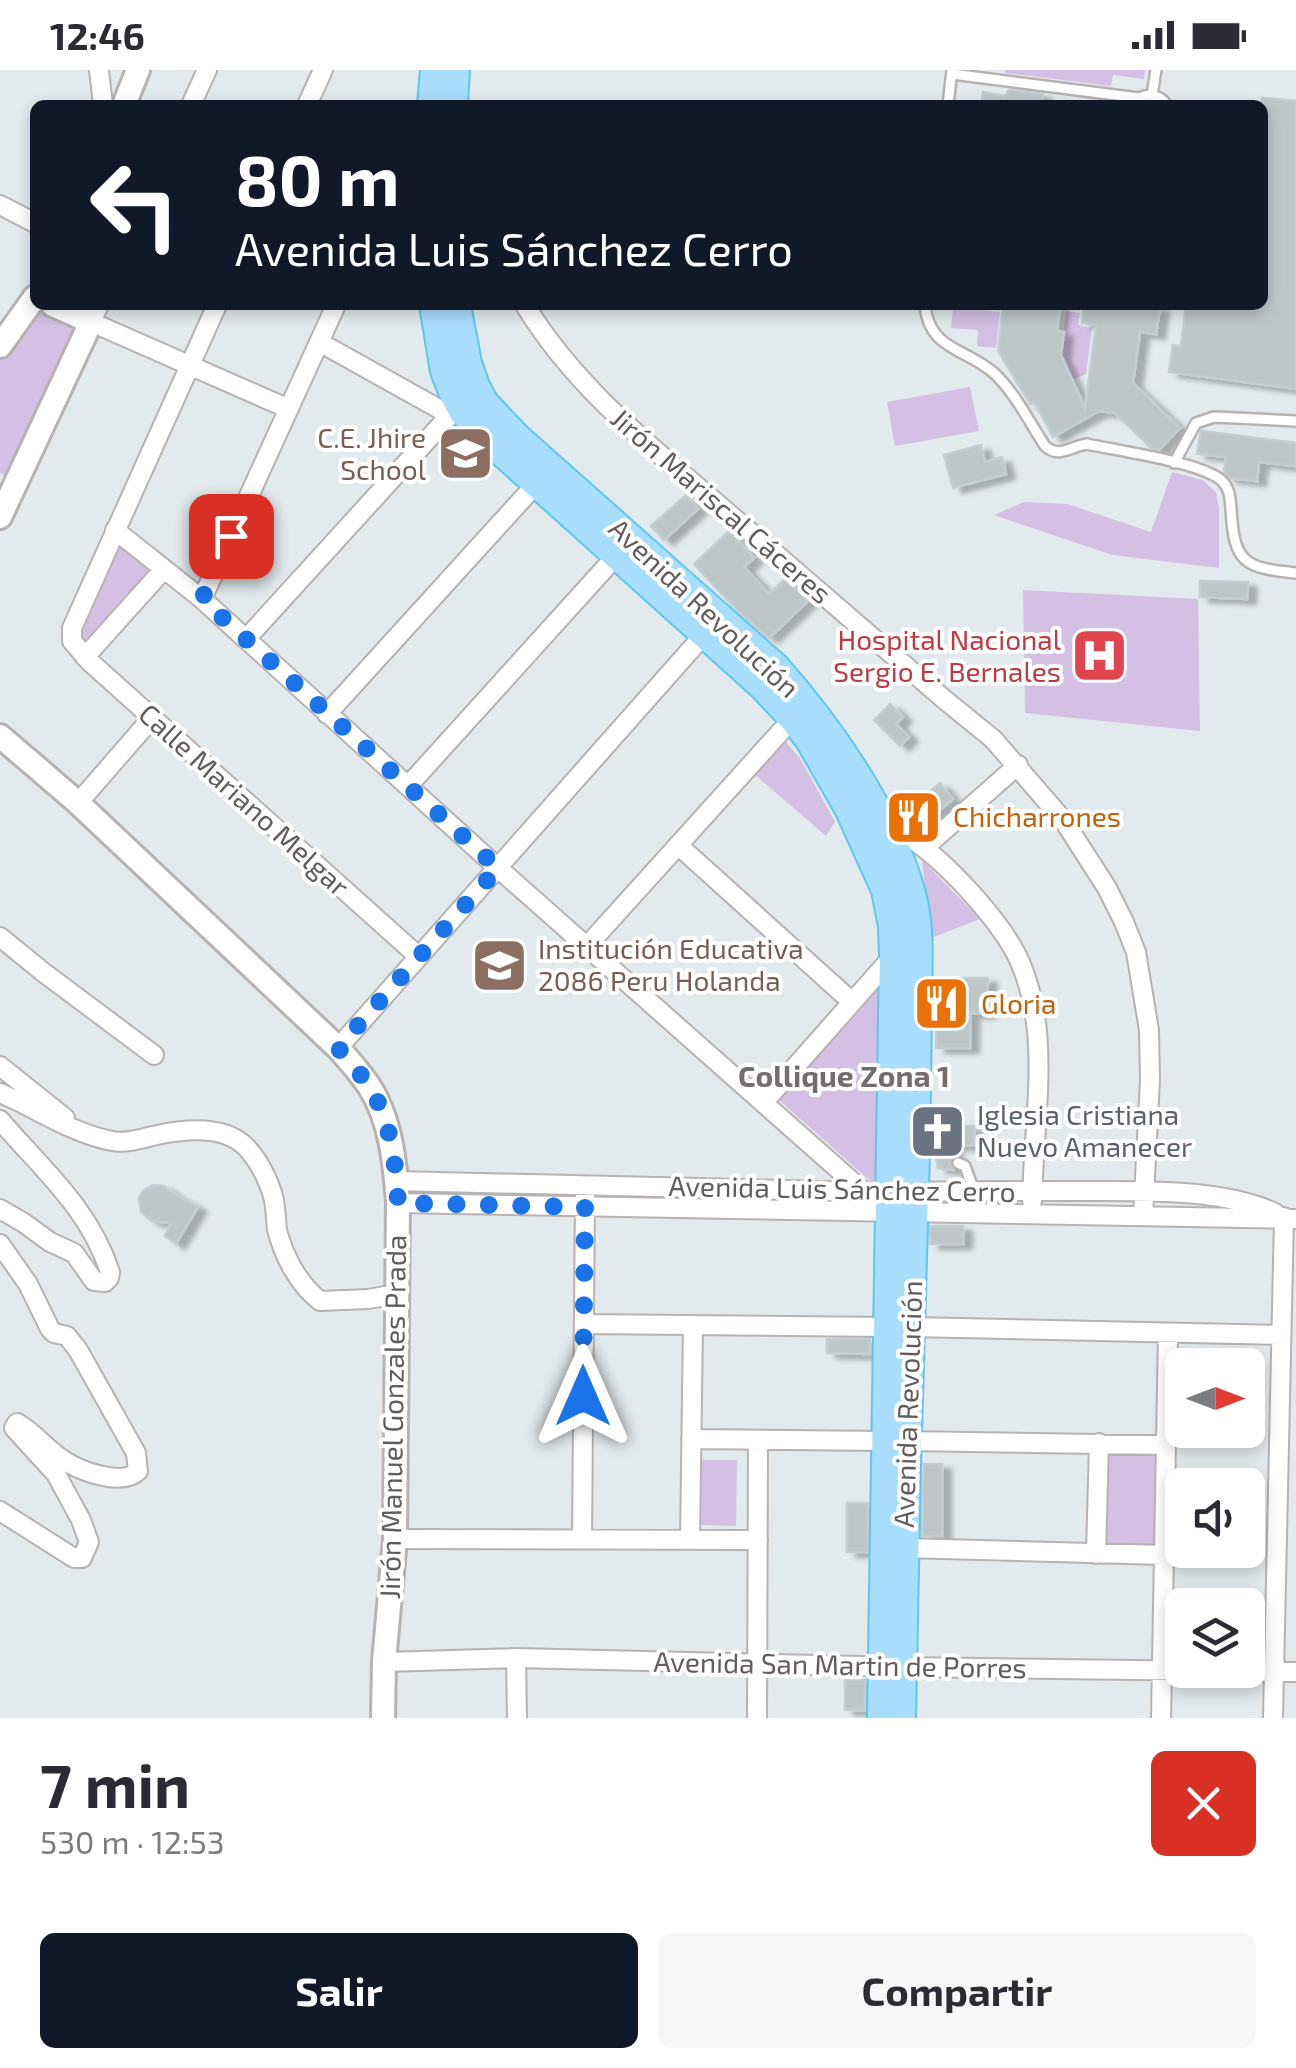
<!DOCTYPE html>
<html lang="es">
<head>
<meta charset="utf-8">
<style>
  body { margin:0; font-family:"Exo 2",sans-serif; background:#f7f7f7; color:#2b2b33; height:100vh; display:flex; flex-direction:column; font-size:38px; white-space:nowrap }
  * { box-sizing:border-box; margin:0 }
  p { font-size:32px; color:#7c7c81 }
  .icon { flex:none; width:55px; height:55px; fill:none; stroke:currentColor; stroke-width:2; stroke-linecap:round; stroke-linejoin:round }
  .map { position:relative; height:1648px; overflow:hidden }
  .details { display:flex; flex-direction:column; background:#fff; flex:1 }
  .details>* { flex:none }
  .banner { position:absolute; left:30px; top:30px; width:1238px; height:210px; border-radius:15px; box-shadow:0 5px 15px #0003; background:#111827; color:#fff; overflow:hidden }
  .needle { width:65px; rotate:90deg }
  .fabs { position:absolute; left:1165px; top:1278px; display:grid; gap:20px }
  .fabs a { display:grid; place-items:center; width:100px; height:100px; border-radius:15px; background:#fff; box-shadow:0 5px 15px #0003; font-size:50px }
  .pin { position:absolute; display:grid; place-items:center; width:85px; height:85px; color:#fff; margin:-42px; border-radius:20px; box-shadow:0 5px 15px #0006 }
  .me { position:absolute; width:110px; margin:-55px; rotate:0deg; stroke-linejoin:round; filter:drop-shadow(0 0 8px #0008) }
  .turn { display:flex; align-items:center; gap:35px; height:210px; padding:0 40px; font-size:45px }
  .turn .icon { width:130px; height:130px; stroke-width:2.5 }
  .turn b { display:block; font-size:70px; line-height:85px }
  .round { display:grid; place-items:center; flex:none; width:105px; height:105px; border-radius:15px; background:#f7f7f7 }
  .summary { display:flex; align-items:center; justify-content:space-between; height:170px; padding:0 40px }
  h1 { font-size:60px; font-weight:700; line-height:75px }
  .action { display:flex; gap:20px; margin-top:auto; padding:20px 40px }
  .action a { flex:1; height:115px; border-radius:15px; background:#111827; color:#fff; font-size:40px; font-weight:700; line-height:115px; text-align:center }
  .action a+a { background:#f7f7f7; color:#2b2b33 }
  .status { display:flex; justify-content:space-between; align-items:center; height:70px; padding:0 50px; background:#fff; direction:ltr }
  .status svg { height:28px; fill:currentColor }
  .map>svg:first-child { display:block }
  .green { fill:#d4c0e4 }
  .building { fill:#bfc6c8; stroke:#c2ced2; stroke-width:2.5; filter:url(#shadow) }
  .lines { fill:none; stroke-linecap:round; stroke-linejoin:round }
  .service-casing { stroke:#b8b2b1; stroke-width:14 }
  .minor-casing { stroke:#b8b2b1; stroke-width:22 }
  .tertiary-casing { stroke:#b8b2b1; stroke-width:28 }
  .primary-casing { stroke:#5dc7ec; stroke-width:32 }
  .service { stroke:#fff; stroke-width:9 }
  .minor { stroke:#fff; stroke-width:18 }
  .tertiary { stroke:#fff; stroke-width:22 }
  .primary { stroke:#a9ddfc; stroke-width:28 }
  .route { stroke:#1a73e8; stroke-width:18; stroke-dasharray:0 32.4 }
  .labels { text-anchor:middle; stroke-width:8; stroke-linejoin:round; paint-order:stroke }
  .education-label { font-size:28px; fill:#785e54; stroke:#fff; text-anchor:end }
  .street-label { font-size:28px; fill:#635c5b; stroke:#fff }
  .health-label { font-size:28px; fill:#be3a42; stroke:#fff; text-anchor:end }
  .food-label { font-size:28px; fill:#c56008; stroke:#fff; text-anchor:start }
  .worship-label { font-size:28px; fill:#5b616d; stroke:#fff; text-anchor:start }
  .neighbourhood-label { font-size:30px; font-weight:bold; fill:#756d6c; stroke:#fff }
</style>
</head>
<body>
<div class="status"><b>12:46</b><svg viewBox="0 0 49 12"><path d="M0 12V9h3v3zM5 12V6h3v6zM10 12V3h3v9zM15 12V0h3v12zM26 1h20v11H26zM47 4h2v5h-2z"/></svg></div>
<div class="map">
<svg width="1296" height="1648" viewBox="0 0 1296 1648">
  <defs>
    <filter id="shadow"><feDropShadow dx="9" dy="5" stdDeviation="2.5" flood-color="#0004"/></filter>
  </defs>
  <rect width="100%" height="100%" fill="#e3eaed"/>
  <path class="green" d="M1005,0h140l-1,9 -31,-4 -2,11 -106,-13z
    M953,237l47,5 -4,36 -19,-2 1,-16 -27,-2z
    M40,240l37,18 -73,148 -4,-4v-112z
    M1066,241l14,2 -2,12 14,3 -6,46 -14,6 -11,-25z
    M970,317l9,44 -84,15 -8,-44z
    M1172,402l30,8 14,12 3,17v59l-106,-13 -119,-40 30,-13 43,2 84,28z
    M121,476l31,27 -67,78 -7,-8 -1,-19 38,-76z
    M1023,520l175,9 2,132 -175,-18z
    M783,669l17,19 35,64 -9,14 -73,-63z
    M922,790l58,59 -49,19z
    M883,914l-5,204 -99,-88z
    M1107,1381l52,1 -3,94 -52,-1z
    M702,1390h35l-1,66 -35,-1z"/>
  <path class="building" d="M1009,20l34,4 -1,11h-61l2,-13 22,4z
    M1262,28l34,3v288l-127,-17 4,-27 8,1 5,-41h76z
    M1003,235h57l-3,26 7,1 -3,23 24,53 11,-83 -14,-2 2,-18 76,2 -4,27 -16,-2 -7,51 47,45 -21,22 -6,-1 -38,-36 -16,-2 -46,26 -19,-36 -4,3 -32,-53z
    M1201,361l95,12v23l-37,-4 -2,19 -27,-3 -6,-6 2,-15 -29,-3z
    M981,375l4,17 17,-5 4,17 -53,14 -9,-33z
    M686,425l12,14 -34,31 -13,-14z
    M729,461l25,27 -10,9 25,27 16,-15 23,22 -39,37 -34,-30 -41,-44z
    M1200,511l48,1 -1,17 -47,-2z
    M890,634l13,13 -7,7 13,13 -9,9 -26,-26z
    M940,713l13,16 -35,29 -14,-14z
    M938,908h50l-1,35h-17v35h-34z
    M933,1056h41v19h-23l4,11 -5,7 3,7 -15,-2 -5,-26z
    M153,1115l11,1 9,7 25,14 -22,37 -11,-8 6,-13 -19,-2 -11,-9 -2,-14 4,-7z
    M930,1156h33v18h-33z
    M827,1269h43v15l-43,-1z
    M924,1394h18v72h-20z
    M847,1433h21l-1,49h-20z
    M845,1610h20v30h-20z"/>
  <g class="lines">
    <defs>
      <path id="service" d="M952,4l187,24c11,-5 21,-3 28,7
        M1152,25l4,-25
        M948,35l4,-35
        M925,235c4,46 42,43 70,69 20,19 35,49 50,72 15,13 26,0 42,-2 32,7 112,18 134,36 9,8 9,18 10,29 3,54 13,59 65,64
        M1174,393l22,-40 18,-6 82,4
        M958,1093l7,3 9,25"/>
      <path id="minor" d="M99,0l4,35
        M191,35l16,-35
        M307,35l16,-35
        M0,135l35,18
        M99,235l-8,17 198,87
        M217,235l-145,323v13l17,20 329,295
        M525,235c49,81 124,140 195,201 75,65 150,130 225,194l48,39 71,82 43,67 17,34 12,30 13,78 1,50 -7,136
        M319,272l131,73
        M115,460l87,69 296,269 366,324
        M202,529l134,-294
        M246,569l204,-224 13,-4
        M85,587l79,-88
        M327,644l210,-231
        M408,716l209,-231
        M78,733l74,-85
        M885,751c14,10 30,19 44,31 28,23 68,67 85,98 14,25 20,54 23,81 5,56 -4,114 -5,170
        M678,775l174,157
        M924,778l94,-83
        M0,867l43,35 111,83
        M587,876l206,-228
        M338,978l371,-419
        M0,996l65,52
        M0,1023c38,16 71,40 112,48 15,3 31,-3 45,-6 28,-6 66,-10 88,11 14,14 28,41 30,61 1,8 1,15 2,23 7,26 21,54 43,71l48,-2 30,-5
        M764,1032l130,-147
        M0,1050c43,50 89,88 110,152l-1,6 -4,4 -11,-1 -20,-28 -24,-11 -26,-19 -24,-14
        M397,1111l470,11
        M903,1122c63,-1 125,-1 187,-1 57,0 133,-2 185,22
        M398,1133l898,16
        M0,1174l28,40 22,45 4,4 13,3 11,14 58,103 2,18c-16,16 -59,0 -76,-12 -16,-10 -28,-27 -45,-36l-3,5 42,46 25,46 8,22 -7,16h-8l-74,-47
        M584,1254l305,3
        M910,1257l371,8
        M691,1369l195,2
        M906,1371l260,4
        M395,1469l363,1
        M582,1469l3,-344
        M690,1470l3,-215
        M904,1478l260,7
        M1096,1484l3,-111
        M516,1588l1,60
        M384,1592l132,-4 386,9 394,5
        M757,1648l1,-278
        M1161,1648l7,-385
        M1273,1648l11,-501"/>
      <path id="tertiary" d="M124,35l14,-35
        M0,276l35,-49
        M0,447l91,-195 -38,-17
        M0,666l78,67 260,245c11,12 22,25 31,38 22,34 26,78 29,117l-3,336 -11,123 -1,56"/>
      <path id="primary" d="M432,35l3,-35
        M453,35l2,-35
        M434,235l11,66 9,23 9,17 37,39 262,235 31,33 17,22 39,68 37,82 7,36 1,29 -12,763
        M456,235l11,58 8,23 9,17 33,35 259,230c55,62 113,146 135,226 10,36 6,76 6,113 -1,60 -1,121 -3,181 -6,177 -10,353 -13,530"/>
    </defs>
    <use href="#service" class="service-casing"/>
    <use href="#minor" class="minor-casing"/>
    <use href="#tertiary" class="tertiary-casing"/>
    <use href="#primary" class="primary-casing"/>
    <use href="#service" class="service"/>
    <use href="#minor" class="minor"/>
    <use href="#tertiary" class="tertiary"/>
    <use href="#primary" class="primary"/>
  </g>
  <g class="lines">
    <path class="route" d="M231,466l-29,63 296,269 -160,180c11,12 22,25 31,38 22,34 27,78 29,117l187,4 -2,189"/>
  </g>
  <defs>
    <symbol id="school-square" viewBox="-11 -11 22 22"><rect x="-9" y="-9" width="18" height="18" rx="4" fill="#8d6e63" stroke="#fff"/><path d="M0-5L7-2L0 1L-7-2ZM-4 1L0 2.5L4 1V4Q0 6-4 4Z" fill="#fff"/></symbol>
    <symbol id="hospital-square" viewBox="-11 -11 22 22"><rect x="-9" y="-9" width="18" height="18" rx="4" fill="#e0444e" stroke="#fff"/><path d="M-5-5h3v3.5h4V-5h3V5h-3V1.5h-4V5h-3Z" fill="#fff"/></symbol>
    <symbol id="restaurant-square" viewBox="-11 -11 22 22"><rect x="-9" y="-9" width="18" height="18" rx="4" fill="#e8710a" stroke="#fff"/><path d="M-5-6h1v4h1v-4h1v4h1v-4h1v5L-1.5 .5V6h-2V.5L-5-1ZM5-6V6H3V1.5H1.5Q1.5-4 5-6Z" fill="#fff"/></symbol>
    <symbol id="church-square" viewBox="-11 -11 22 22"><rect x="-9" y="-9" width="18" height="18" rx="4" fill="#6b7280" stroke="#fff"/><path d="M-1.2-6h2.4v3.5h3.3v2.4h-3.3V6h-2.4V-.1h-3.3v-2.4h3.3Z" fill="#fff"/></symbol>
  </defs>
  <g fill-rule="evenodd">
    <use href="#school-square" x="434" y="352" width="63" height="63"/>
    <use href="#hospital-square" x="1068" y="554" width="63" height="63"/>
    <use href="#restaurant-square" x="882" y="716" width="63" height="63"/>
    <use href="#school-square" x="468" y="864" width="63" height="63"/>
    <use href="#restaurant-square" x="910" y="902" width="63" height="63"/>
    <use href="#church-square" x="906" y="1030" width="63" height="63"/>
  </g>
  <g class="labels">
    <g class="education-label">
      <text x="426" y="378">C.E. Jhire<tspan x="426" dy="32">School</tspan></text>
      <text x="538" y="889" text-anchor="start">Institución Educativa<tspan x="538" dy="32">2086 Peru Holanda</tspan></text>
    </g>
    <g class="street-label">
      <text transform="translate(721 436) rotate(41)" y="10">Jirón Mariscal Cáceres</text>
      <text transform="translate(704 538) rotate(43)" y="10">Avenida Revolución</text>
      <text transform="translate(244 730) rotate(42)" y="10">Calle Mariano Melgar</text>
      <text transform="translate(842 1119) rotate(1)" y="10">Avenida Luis Sánchez Cerro</text>
      <text transform="translate(908 1334) rotate(-88)" y="10">Avenida Revolución</text>
      <text transform="translate(393 1347) rotate(-89)" y="10">Jirón Manuel Gonzales Prada</text>
      <text transform="translate(840 1595) rotate(1)" y="10">Avenida San Martin de Porres</text>
    </g>
    <g class="health-label">
      <text x="1061" y="580">Hospital Nacional<tspan x="1061" dy="32">Sergio E. Bernales</tspan></text>
    </g>
    <g class="food-label">
      <text x="953" y="757">Chicharrones</text>
      <text x="981" y="944">Gloria</text>
    </g>
    <g class="worship-label">
      <text x="977" y="1055">Iglesia Cristiana<tspan x="977" dy="32">Nuevo Amanecer</tspan></text>
    </g>
    <g class="neighbourhood-label">
      <text x="844" y="1017">Collique Zona 1</text>
    </g>
  </g>
</svg>
<div class="fabs">
<a><svg class="needle" viewBox="-14 -14 28 28"><path d="M0-13l5 13h-10z" fill="#e53935"/><path d="M0 13l5-13h-10z" fill="#7c7c81"/></svg></a>
<a><svg class="icon" aria-label="sound" viewBox="0 0 24 24"><path d="M4 9h4l5-4v14l-5-4H4zM17 9q2 3 0 6"/></svg></a>
<a><svg class="icon" aria-label="layers" viewBox="0 0 24 24"><path d="M12 4l9 5-9 5-9-5zM3 14l9 5 9-5"/></svg></a>
</div>
<div class="pin" style="left:231px;top:466px;background:#d93025"><svg class="icon" aria-label="arrive" viewBox="0 0 24 24"><path d="M6 21V4h12l-3 4 3 4H6"/></svg></div>
<svg class="me" style="left:583px;top:1326px" viewBox="-20 -20 40 40"><path d="M0-17L14 15 0 8-14 15z" fill="#1a73e8" stroke="#fff" stroke-width="4"/></svg>
<div class="banner">
<div class="turn"><svg class="icon" aria-label="left" viewBox="0 0 24 24"><path d="M17 20v-9H6M10 6l-5 5 5 5"/></svg><div><b>80 m</b>Avenida Luis Sánchez Cerro</div></div>
</div>
</div>
<section class="details">
<div class="summary"><div><h1>7 min</h1><p>530 m · 12:53</p></div><a class="round" style="background:#d93025;color:#fff"><svg class="icon" aria-label="close" viewBox="0 0 24 24"><path d="M6 6l12 12M18 6L6 18"/></svg></a></div>
<div class="action"><a>Salir</a><a>Compartir</a></div>
</section>
</body>
</html>
